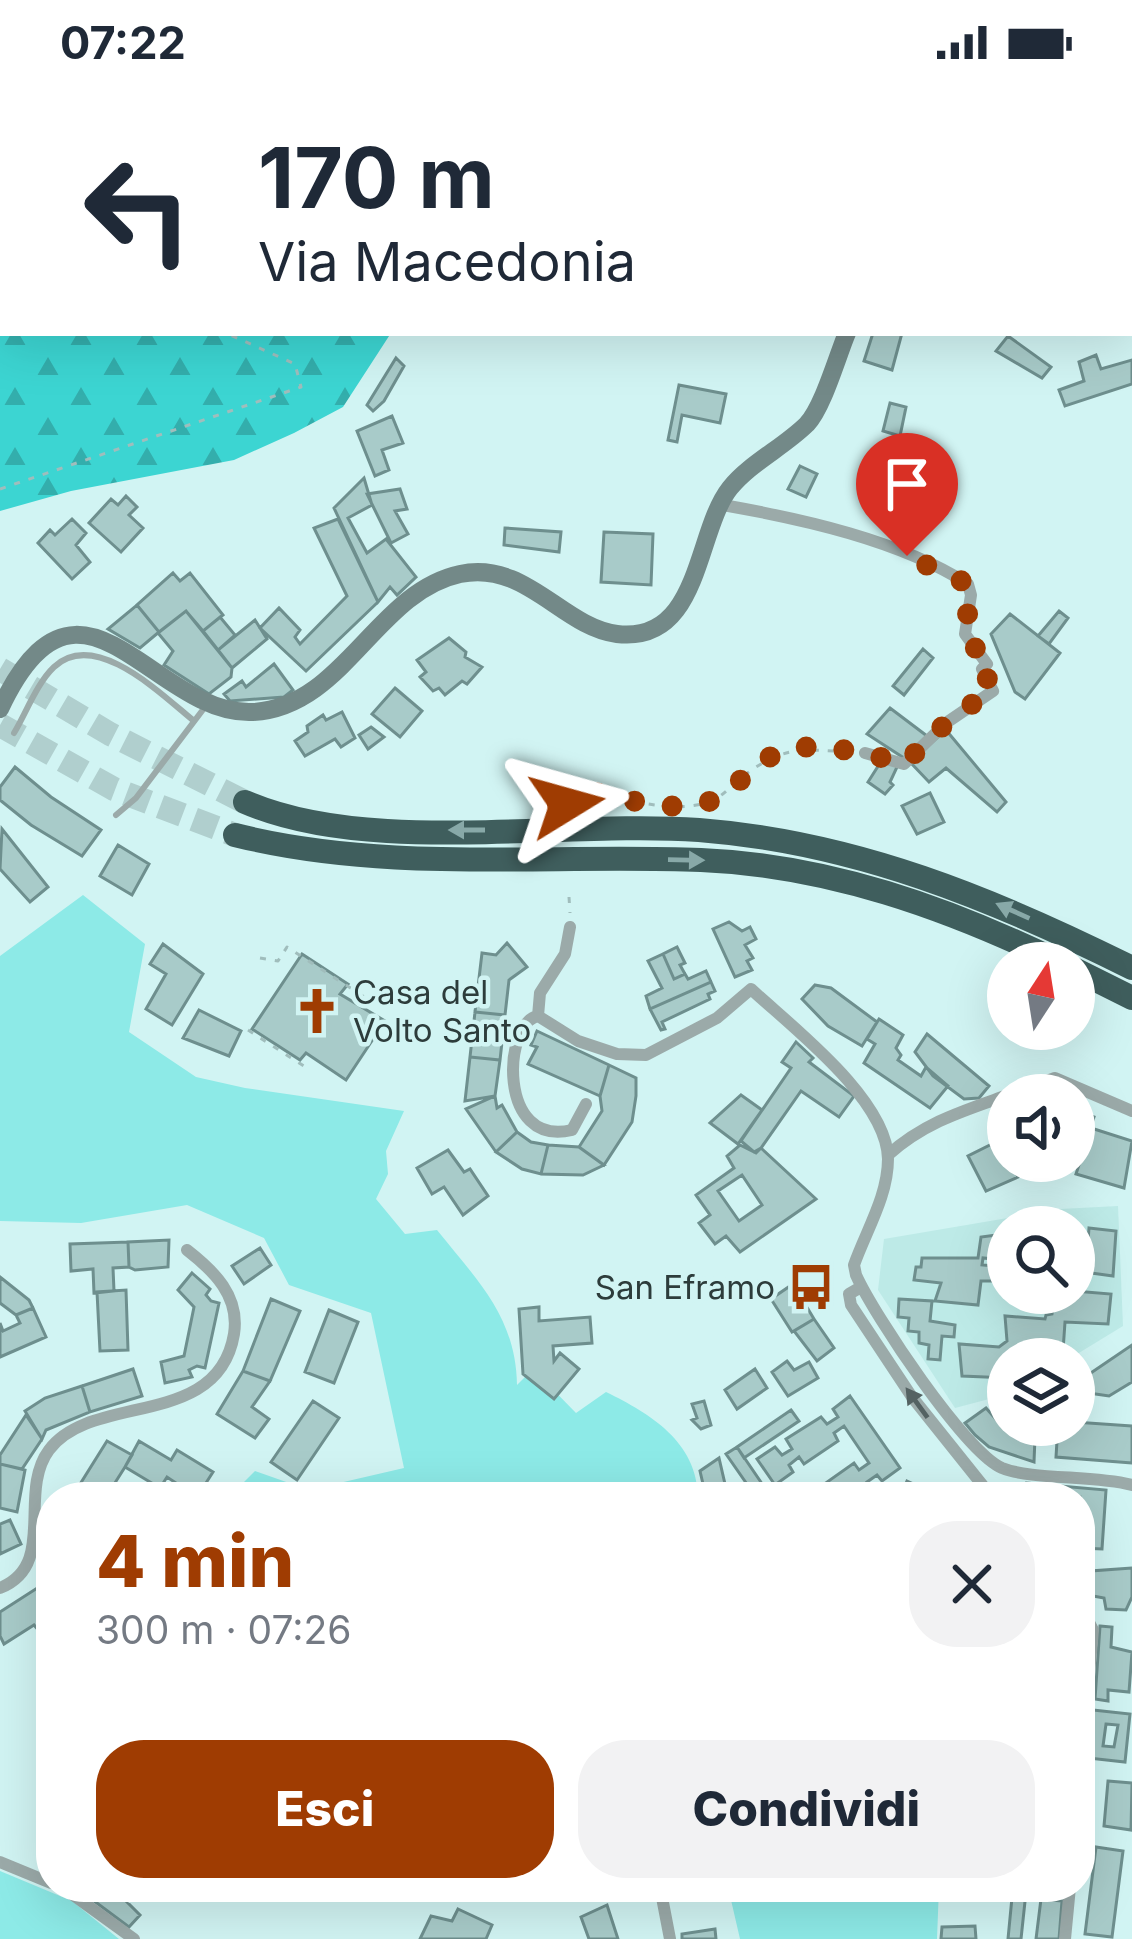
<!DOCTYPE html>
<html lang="it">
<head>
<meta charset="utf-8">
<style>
  body { margin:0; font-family:Inter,sans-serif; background:#f2f2f3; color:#1f2937; height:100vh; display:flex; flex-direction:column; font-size:45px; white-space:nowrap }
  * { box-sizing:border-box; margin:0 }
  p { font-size:39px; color:#747a83 }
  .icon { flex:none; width:66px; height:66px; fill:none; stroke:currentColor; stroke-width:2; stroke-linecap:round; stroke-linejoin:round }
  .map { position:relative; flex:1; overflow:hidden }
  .panel { position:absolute; left:36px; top:1398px; width:1059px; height:420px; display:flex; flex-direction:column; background:#fff; border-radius:48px; box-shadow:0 12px 48px #0002 }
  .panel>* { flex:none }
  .hud { position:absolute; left:0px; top:0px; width:1134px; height:252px; box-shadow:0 12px 48px #0002; background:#fff; color:#1f2937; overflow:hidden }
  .needle { width:78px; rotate:12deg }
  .controls { position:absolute; left:987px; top:858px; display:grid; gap:24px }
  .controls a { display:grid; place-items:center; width:108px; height:108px; border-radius:50%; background:#fff; box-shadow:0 12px 48px #0002; font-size:60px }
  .pin { position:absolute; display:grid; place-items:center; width:102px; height:102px; color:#fff; margin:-123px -51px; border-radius:50% 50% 50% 0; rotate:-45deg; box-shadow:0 0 12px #0007 }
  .pin .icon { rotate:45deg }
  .me { position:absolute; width:132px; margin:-66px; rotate:82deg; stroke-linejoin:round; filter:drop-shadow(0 0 9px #0008) }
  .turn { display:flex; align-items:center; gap:42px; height:252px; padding:0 60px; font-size:54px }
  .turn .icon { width:156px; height:156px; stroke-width:2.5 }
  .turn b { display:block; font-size:84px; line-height:102px }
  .round { display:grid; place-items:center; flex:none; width:126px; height:126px; border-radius:48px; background:#f2f2f3 }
  .summary { display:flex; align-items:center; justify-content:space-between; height:204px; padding:0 60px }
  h1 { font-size:72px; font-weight:800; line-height:90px; color:#9f3c02 }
  .button { display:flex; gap:24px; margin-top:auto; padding:24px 60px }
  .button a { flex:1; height:138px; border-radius:48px; background:#9f3c02; color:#fff; font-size:48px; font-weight:800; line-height:138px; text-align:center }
  .button a+a { background:#f2f2f3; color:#1f2937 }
  .status { display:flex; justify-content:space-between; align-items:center; height:84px; padding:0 60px; background:#fff; direction:ltr }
  .status svg { height:33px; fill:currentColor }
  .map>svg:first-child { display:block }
  .built { fill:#bdeae7; fill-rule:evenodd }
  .green { fill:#8deae7 }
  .forest { fill:url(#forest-firs) }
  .building { fill:#a8cbc9; stroke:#6e8f8e; stroke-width:3; fill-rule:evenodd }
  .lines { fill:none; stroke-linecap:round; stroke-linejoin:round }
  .highway-tunnel { stroke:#b0cfce; stroke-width:24; stroke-dasharray:24 12; stroke-linecap:butt }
  .path { stroke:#a0bdbc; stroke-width:3; stroke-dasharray:6 9; stroke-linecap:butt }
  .lane { stroke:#9baaa9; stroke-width:6 }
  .street { stroke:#9baaa9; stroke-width:12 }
  .secondary { stroke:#738988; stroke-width:18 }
  .highway { stroke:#3f5e5d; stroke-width:24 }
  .oneway { fill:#88a9a8 }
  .oneway2 { fill:#546262 }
  .route { stroke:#9f3c02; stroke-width:21; stroke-dasharray:0 37.8 }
  .labels { text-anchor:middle; stroke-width:9; stroke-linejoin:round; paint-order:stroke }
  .poi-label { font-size:33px; fill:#2d3c3b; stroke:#d1f4f3; text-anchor:start }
</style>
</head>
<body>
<div class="status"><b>07:22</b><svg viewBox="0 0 49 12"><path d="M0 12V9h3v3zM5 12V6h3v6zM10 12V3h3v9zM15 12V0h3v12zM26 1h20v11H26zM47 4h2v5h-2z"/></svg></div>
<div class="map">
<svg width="1132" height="1855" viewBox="0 0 1132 1855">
  <defs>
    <pattern id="forest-firs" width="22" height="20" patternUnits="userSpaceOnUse" patternTransform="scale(3)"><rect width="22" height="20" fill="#3cd5d2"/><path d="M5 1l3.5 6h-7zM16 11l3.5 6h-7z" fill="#33aeac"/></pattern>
  </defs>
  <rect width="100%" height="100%" fill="#d1f4f3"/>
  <path class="built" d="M1118,1122l5,120 -54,33h-61v35l-53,14 -77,-118 6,-51 176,-30zM1008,1143h66v66h-66z"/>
  <path class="green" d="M83,811l62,49 -16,88 67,45 49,11 159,23 -18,40 2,23 -12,25 29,35 32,-4c40,50 79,87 80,155l16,-16 43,44 30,-21c45,22 91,50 92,105h-469l26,-26 54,19 95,-22 -33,-155 -82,-28 -25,-47 -77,-33 -106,18 -81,-2v-265z
    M0,1787l72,30 47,38h-119z
    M728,1803h211l-2,52h-197z"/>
  <path class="forest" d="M0,0h172l-169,3v246h388l-48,74 -49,26 -60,27 -163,31 -71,20z"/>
  <path class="building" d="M873,249h29l-10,37 -28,-9z
    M1008,252l43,31 -9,11 -46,-27z
    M1096,271l5,14 31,-9v24l-67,22 -6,-16 25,-9 -5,-19z
    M396,274l8,8 -20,35 -11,10 -6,-6z
    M679,301l47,9 -6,29 -38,-8 -5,27 -9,-2z
    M890,319l16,4 -6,29 -17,-5z
    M392,332l11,27 -21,7 7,20 -14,6 -18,-45z
    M800,382l17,8 -11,23 -18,-8z
    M364,394l8,27 -24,13 19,35 19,-14 30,38 -19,18 -7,-8 -12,15 -44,-94z
    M400,405l7,20 -12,2 13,23 -17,9 -24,-49z
    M126,412l11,11 -8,8 14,13 -22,24 -32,-29 22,-24 7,6z
    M72,435l14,14 -10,12 14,17 -18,17 -34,-36 12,-13 5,5z
    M338,435l40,83 -72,69 -46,-43 19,-20 21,22 -5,7 5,7 47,-48 -33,-68z
    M505,444l56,4 -2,20 -55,-7z
    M604,448l49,2 -2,51 -50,-3z
    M173,489l7,8 10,-8 33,42 -20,16 -17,-20 -27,21 -22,-27z
    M137,521l22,27 -19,16 -32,-19z
    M186,527l46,57 -1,9 -22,17 -45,-29 9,-14 -15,-18z
    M1059,527l9,7 -19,26 -11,-8z
    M1010,530l50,39 -35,46 -10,-7 -24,-58z
    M220,533l15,18 -17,15 -15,-19z
    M255,536l12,19 -35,29 -14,-18z
    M449,554l17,14 -1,5 17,10 -15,17 -5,-3 -17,14 -6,-7 -6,3 -13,-14 6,-5 -9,-12z
    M923,565l10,9 -29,37 -11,-9z
    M274,580l19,26 -9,7 -54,4 -6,-7 18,-13 4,6z
    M395,604l27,23 -22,26 -28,-23z
    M890,624l37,28 -23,22 -37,-24z
    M342,628l13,26 -14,9 -6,-8 -30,17 -10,-15 13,-9 -1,-6 16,-11 3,5z
    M371,643l13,10 -16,12 -9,-14z
    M946,646l60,72 -9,10 -51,-44 -17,14 -19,-20z
    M882,676l16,5 -8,17 3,3 -8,9 -17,-12z
    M15,683l36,30 50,33 -19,26 -51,-31 -31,-25v-13z
    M930,709l14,29 -27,12 -15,-28z
    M2,745l46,58 -18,15 -30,-33z
    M118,761l31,19 -17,31 -32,-19z
    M729,838l13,9 8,-4 6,12 -11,6 8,13 -6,3 5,9 -17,7 -22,-48z
    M507,859l20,24 -18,13 -4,35 -30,-3 7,-59 14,2z
    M163,860l40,30 -31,51 -26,-16 20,-35 -16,-10z
    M677,863l8,16 -5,2 5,9 -11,5 -11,-25z
    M302,870l46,30 -8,10 45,27 -39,59 -40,-27 -6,7 -48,-31z
    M663,870l11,25 11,-5 3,5 18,-8 5,11 -61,27 -4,-13 16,-8 -14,-27z
    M711,898l4,9 -7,3 2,5 -48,23 3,7 -4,1 -11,-21z
    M815,901l16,3 46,34 -15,24 -34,-20 -26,-27z
    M199,926l42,21 -12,25 -46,-18z
    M475,928l30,3 -5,45 -30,-3z
    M879,935l24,16 -7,13 5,7 -3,5 23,16 5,-9 22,19 -18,22 -66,-45 11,-19 -8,-5z
    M537,947l72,34 -9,31 -72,-32 9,-17 -6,-2z
    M927,950l62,52 -10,12 -15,1 -31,-23 -18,-24z
    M796,958l17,16 -4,4 45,34 -15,21 -38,-26 -40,57 -7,4 -13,-11 50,-73 -9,-6z
    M470,973l30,3 -5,36 -30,5z
    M609,981l27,13v18l-4,26 -28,43 -25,-18 23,-36 -2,-15z
    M741,1011l21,15 -24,34 -28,-21z
    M495,1012l2,12 5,-3 15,27 -21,20 -30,-43z
    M1074,1026l20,7 -8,25 -12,-4z
    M1091,1044l41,13 -8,47 -48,-14z
    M517,1048l14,10 17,3 -7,29 -19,-5 -26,-17z
    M1000,1056l18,37 -32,14 -18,-35z
    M548,1061l31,2 25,18 -21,10 -42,-1z
    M740,1061l16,8 5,-5 55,51 -76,53 -14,-16 -11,8 -16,-21 11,-8 -14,-20 38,-27 -7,-12zM742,1091l20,30 -23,16 -21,-30z
    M448,1066l16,22 6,-3 18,27 -25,19 -19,-28 -12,7 -15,-26z
    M1089,1144l27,3 -3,45 -29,-4 1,-4 -11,-1v-28l14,2z
    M1004,1150l-1,26 -20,-2 -1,7 13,1 -1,15h-13l-3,24 -43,-4 6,-18 -27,-3 2,-13h5l1,-9h56l3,-21z
    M169,1156l-1,27 -33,3 -6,-3 -1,-25z
    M128,1158l1,25 -16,1 1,23 -20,2 -1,-24 -22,2 -1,-27z
    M260,1164l11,17 -27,19 -12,-18z
    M192,1189l18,16 -4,6 5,6 8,2 -14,65 -8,-2 -8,4 3,7 -27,6 -4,-21 23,-6 10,-49 -16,-17z
    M0,1193l29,23 4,8 -17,7 -16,-12z
    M793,1200l21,35 -22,13 -21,-33z
    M126,1206l2,60 -28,1 -3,-59z
    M1074,1207l37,3 -3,30 -43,-2 -2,29 -44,-1 -1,9h-10v19l-46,-2 -3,-32 40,3 8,-6 -2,-25 40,3 1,-4 6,-1 2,-13 -5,-1v-7z
    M271,1215l29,12 -30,70 -27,-10z
    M899,1215l33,2 -2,20 25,4 -1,12 -12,-1 -2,24 -12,-1 1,-14 -10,-2v-11l-11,-1 1,-13 -11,-1z
    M539,1223v14l51,-4 2,26 -39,3 1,15 6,-8 19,16 -25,30 -31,-25 -4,-65z
    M33,1224l13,29 -46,20v-34l3,8 17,-8 -4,-8z
    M329,1226l29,12 -24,61 -29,-11z
    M814,1235l20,29 -17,13 -23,-30z
    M1132,1261v37l-23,14 -27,-4 -3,-4 3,-9z
    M787,1277l7,9 15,-8 9,16 -30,18 -16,-24z
    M133,1285l9,27 -52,16 -8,-26z
    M755,1285l12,19 -30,21 -12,-19z
    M243,1287l27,10 -18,26 17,12 -14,19 -38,-24z
    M82,1302l8,26 -44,18 -4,9 -17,-28 20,-13z
    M850,1312l50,72 -18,13 -5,-6 -10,7 3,5 -13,10h-30l-7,-10 34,-24 5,7 10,-7 -25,-37 -10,7 4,8 -34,23 -5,-7 -10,8 4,7 -18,13 -18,-26 18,-12 7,8 10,-6 -6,-10 35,-22 6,7 11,-7 -5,-8z
    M313,1317l26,17 -42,62 -26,-18z
    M704,1317l7,24 -10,4 -9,-9 5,-2 -5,-14z
    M986,1324l15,17 34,12 -1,25 -45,-15 -14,-12 -10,-12z
    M791,1326l8,11 -55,37 -7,-11z
    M26,1331l16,24 -20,30 -22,-5v-9z
    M1074,1338l58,4v37l-76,-6 2,-32h16z
    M107,1357l25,14 -7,12 -19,30h-34z
    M139,1357l32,19 6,-10 36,22 -16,25 -30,-20 -7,11 -35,-21z
    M737,1363l34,50 19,-12 8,12h-42l-30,-43z
    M719,1374l9,39h-22l-6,-26z
    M0,1380l25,6 -8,42 -17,-4z
    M907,1397l31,14 -38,2z
    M1026,1399l80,7 -4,59 -22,-1v-51h-70z
    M10,1436l11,24 -21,10v-30z
    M1132,1484v29l-6,13 -20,-1 -2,-11 -11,-2 -2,-25z
    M45,1499l6,10v42l-6,3 -11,-13 -30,19 -4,-8v-24z
    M1100,1542l12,1 -1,20 21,5 -3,40 -21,-2v11l-13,-2z
    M1093,1626l37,4 -5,48 -37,-4zM1106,1640l12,1 -4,22 -11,-1z
    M1108,1697l24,2 -1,47 -27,-4z
    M1096,1763l27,4 -11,86 -27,-3z
    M87,1803l34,1 10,10 -4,4 13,13 -11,12 -47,-35z
    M1013,1803h51l-1,8 -37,-3 -5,47h-13z
    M1041,1815l21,2 -3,38h-23z
    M607,1821l11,34h-29l-8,-22z
    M458,1825l34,16 -6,14h-66l11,-23 21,5z
    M975,1842l1,13h-35l1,-12z
    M715,1845l1,10h-34v-5z"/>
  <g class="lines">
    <path class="highway-tunnel" d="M0,585l110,65 135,68
      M0,641l114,64 121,46"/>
    <path class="path" d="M88,0l4,3
      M218,3l3,-3
      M0,66l3,1
      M0,162l3,-1
      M0,218l3,-2
      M0,405l301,-102 -6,-23 -69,-31
      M567,720l7,-12 13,-1c38,7 94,27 130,7 10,-6 19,-17 29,-24 41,-30 59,-24 106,-22
      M569,813l1,16
      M260,874l18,3 9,-14 79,51
      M248,946l62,40"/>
    <path class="lane" d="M14,649c12,-20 23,-50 40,-66 41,-39 108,28 140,54
      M116,731l20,-17 69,-91"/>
    <path class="street" d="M1021,0v3
      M723,421c79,14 176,35 245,79l3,11 -6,39 22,30 -5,5 11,22 -47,32 -42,41 -39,-11
      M538,932l2,-23 25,-39 5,-27
      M1008,1011l47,-17 77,33
      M586,1020l-14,26c-75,18 -69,-107 -34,-114l40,25 39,13 29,1 71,-37 34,-29c41,38 136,110 137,170 0,37 -22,72 -34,106l2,10c18,40 109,177 146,193 30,12 93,7 130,17
      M888,1071c37,-33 75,-44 120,-60
      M861,1203l-12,7 2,11 61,92 80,100
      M0,1504c58,-23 17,-95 49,-138 43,-58 169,-20 185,-116 6,-38 -20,-63 -47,-84
      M1080,1521l13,25 -13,144
      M0,1778l51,21
      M62,1803l72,52
      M660,1803l10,52
      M1065,1855l5,-52"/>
    <path class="secondary" d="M1131,42h1
      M0,625c80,-171 153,8 253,3 91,-5 123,-120 207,-138 66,-14 102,53 157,60 84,10 78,-102 113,-146 20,-25 54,-41 77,-64 16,-17 30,-67 40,-91"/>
    <path class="highway" d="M245,718c124,54 317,18 454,28 156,12 295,69 433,138
      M235,751c153,38 310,19 466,25 127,5 247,48 360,103
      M1074,885l58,29"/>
  </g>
  <defs><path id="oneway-solid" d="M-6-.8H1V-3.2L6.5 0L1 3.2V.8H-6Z" transform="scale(3)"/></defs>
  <g class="oneway">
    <use href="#oneway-solid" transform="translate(467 746) rotate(-180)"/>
    <use href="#oneway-solid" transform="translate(686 776) rotate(1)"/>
    <use href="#oneway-solid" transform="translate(1013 827) rotate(-156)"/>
  </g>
  <use class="oneway2" href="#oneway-solid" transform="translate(917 1319) rotate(-126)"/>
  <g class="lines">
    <path class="route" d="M567,720l7,-12 13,-1c38,7 94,26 130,7 24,-14 41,-40 69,-48 39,-10 83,7 120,12l40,-39 47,-34 -11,-20 5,-5 -22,-30 5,-39 -2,-11 -61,-28"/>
  </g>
  <defs>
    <symbol id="church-bare" viewBox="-9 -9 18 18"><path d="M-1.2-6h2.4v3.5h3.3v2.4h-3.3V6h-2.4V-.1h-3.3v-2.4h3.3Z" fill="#9f3c02" stroke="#d1f4f3" stroke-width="2.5" paint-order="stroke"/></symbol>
    <symbol id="bus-bare" viewBox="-9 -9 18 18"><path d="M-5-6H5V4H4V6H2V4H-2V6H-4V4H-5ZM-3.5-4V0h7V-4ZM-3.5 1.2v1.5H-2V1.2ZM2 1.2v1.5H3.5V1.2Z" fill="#9f3c02" stroke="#d1f4f3" stroke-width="2.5" paint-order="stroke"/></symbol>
  </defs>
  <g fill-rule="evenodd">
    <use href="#church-bare" x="284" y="894" width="66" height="66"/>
    <use href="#bus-bare" x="778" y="1170" width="66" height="66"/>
  </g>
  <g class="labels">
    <g class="poi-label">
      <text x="353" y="920">Casa del<tspan x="353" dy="38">Volto Santo</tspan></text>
      <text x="775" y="1215" text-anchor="end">San Eframo</text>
    </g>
  </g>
</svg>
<div class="controls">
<a><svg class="needle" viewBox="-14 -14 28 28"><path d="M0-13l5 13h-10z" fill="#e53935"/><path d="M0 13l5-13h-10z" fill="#747a83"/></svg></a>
<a><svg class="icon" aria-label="sound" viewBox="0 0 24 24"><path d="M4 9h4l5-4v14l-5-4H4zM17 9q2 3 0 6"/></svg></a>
<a><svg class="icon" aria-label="search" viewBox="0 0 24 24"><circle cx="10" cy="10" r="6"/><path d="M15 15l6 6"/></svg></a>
<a><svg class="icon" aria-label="layers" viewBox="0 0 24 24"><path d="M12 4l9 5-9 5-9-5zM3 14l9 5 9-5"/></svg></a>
</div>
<div class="pin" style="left:907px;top:472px;background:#d93025"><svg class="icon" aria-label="arrive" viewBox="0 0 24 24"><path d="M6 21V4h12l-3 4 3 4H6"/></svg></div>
<svg class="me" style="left:567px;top:720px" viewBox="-20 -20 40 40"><path d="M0-17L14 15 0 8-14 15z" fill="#9f3c02" stroke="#fff" stroke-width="4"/></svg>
<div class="hud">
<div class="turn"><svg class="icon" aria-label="left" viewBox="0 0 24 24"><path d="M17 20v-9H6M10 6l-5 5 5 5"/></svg><div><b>170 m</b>Via Macedonia</div></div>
</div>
<section class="panel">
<div class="summary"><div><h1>4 min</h1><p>300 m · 07:26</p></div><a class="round"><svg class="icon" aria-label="close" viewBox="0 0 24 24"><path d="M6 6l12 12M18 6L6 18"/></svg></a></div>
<div class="button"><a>Esci</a><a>Condividi</a></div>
</section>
</div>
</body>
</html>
